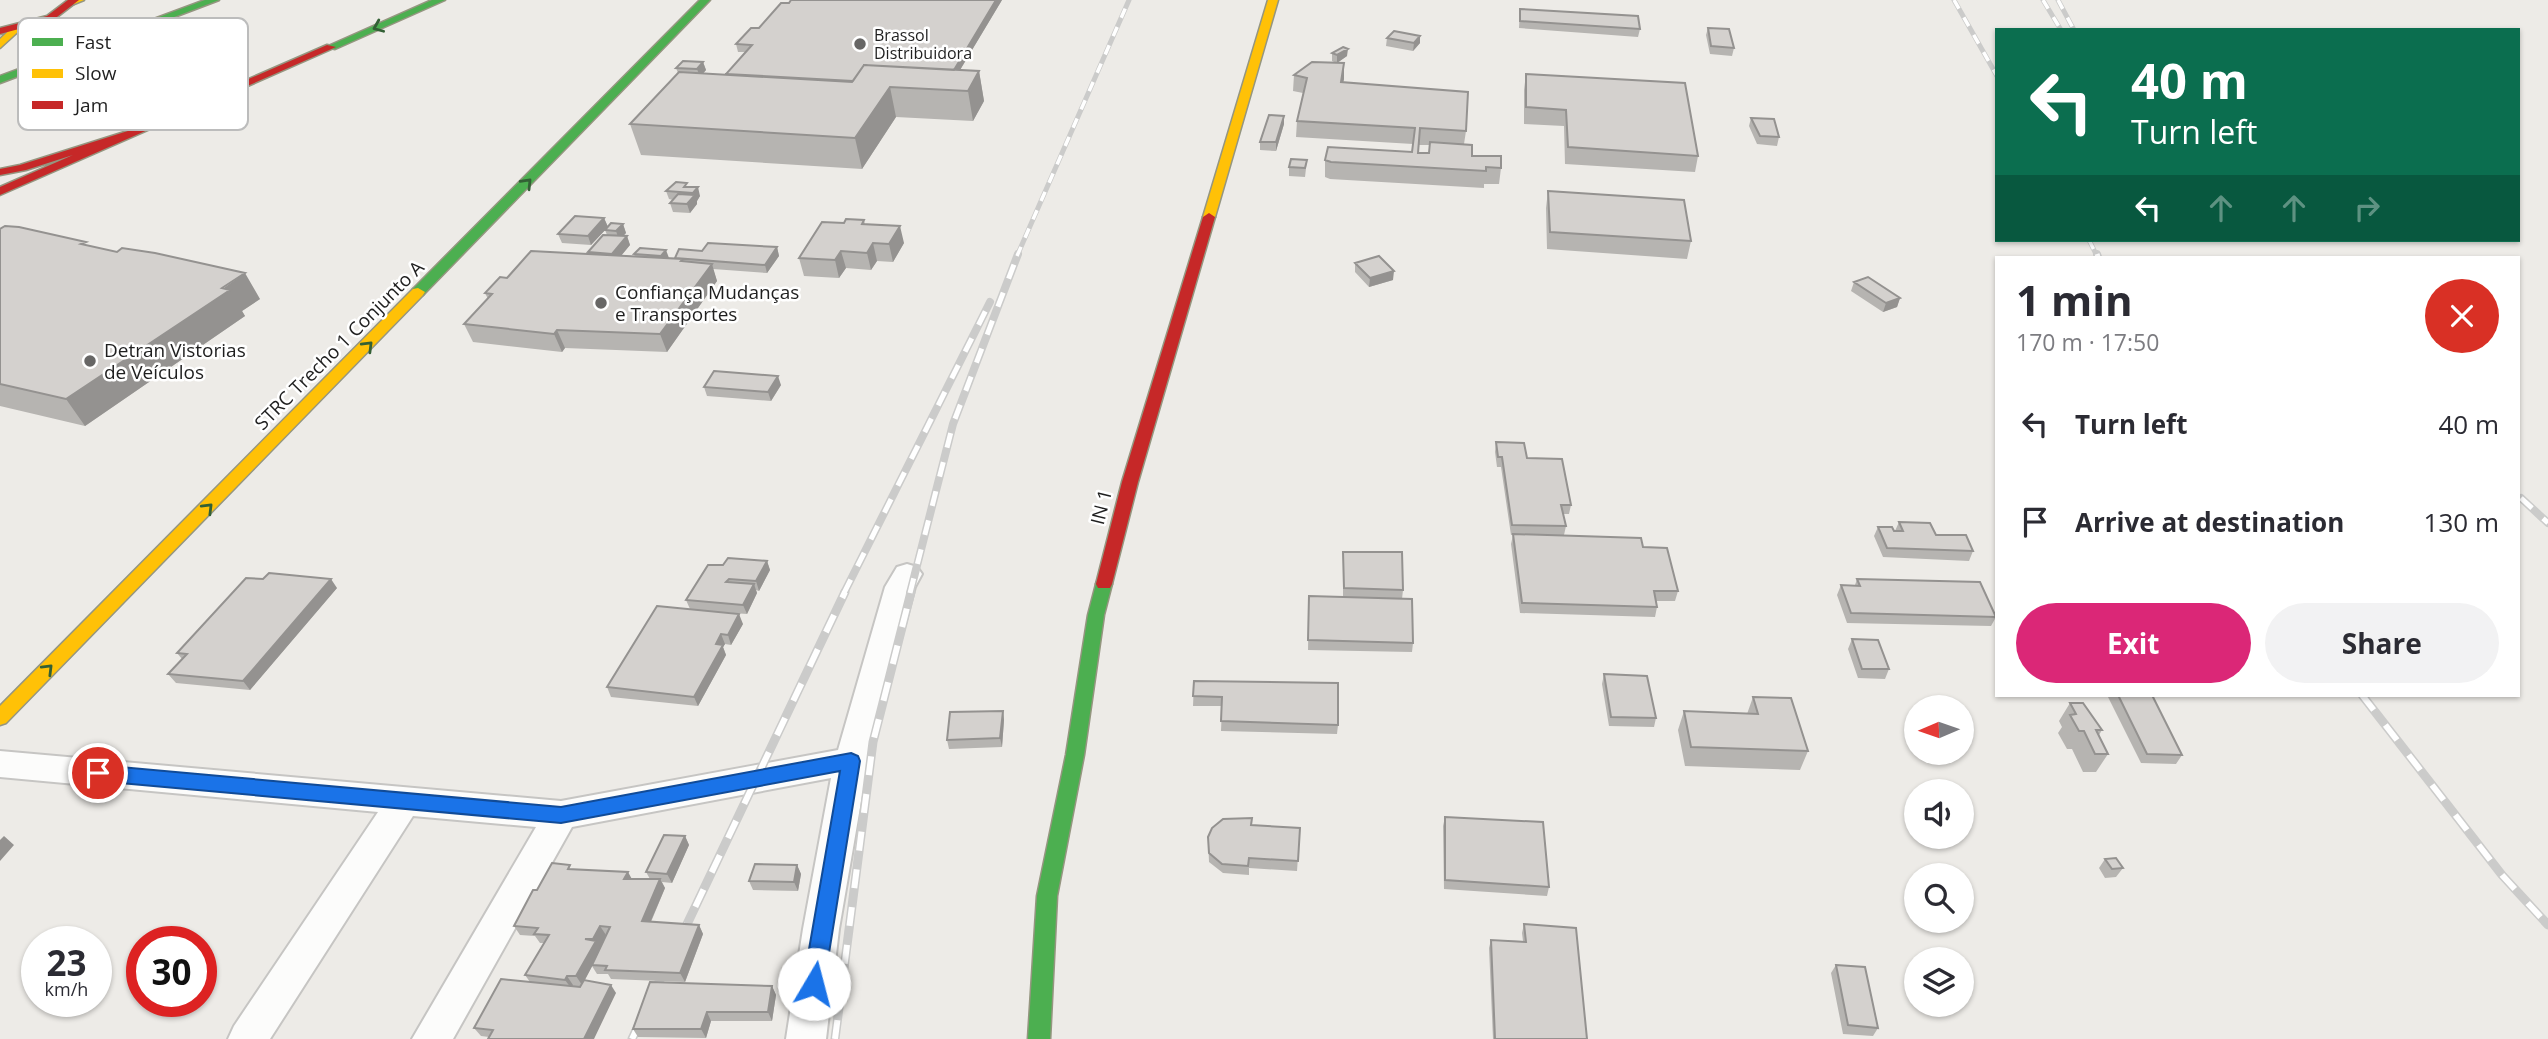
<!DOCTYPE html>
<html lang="en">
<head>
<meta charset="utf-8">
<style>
  body { margin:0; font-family:"Open Sans",sans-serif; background:#f2f2f3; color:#2b2b33; height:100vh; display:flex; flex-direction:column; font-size:26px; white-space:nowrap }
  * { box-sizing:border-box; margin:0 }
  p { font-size:23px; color:#7c7c81 }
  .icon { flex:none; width:38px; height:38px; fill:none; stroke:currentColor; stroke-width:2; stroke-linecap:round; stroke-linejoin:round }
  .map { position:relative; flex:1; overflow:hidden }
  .sheet { position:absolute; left:1995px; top:256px; width:525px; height:441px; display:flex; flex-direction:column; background:#fff; border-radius:0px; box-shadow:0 2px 5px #0004 }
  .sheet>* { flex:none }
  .banner { position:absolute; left:1995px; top:28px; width:525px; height:214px; border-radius:0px; box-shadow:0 2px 5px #0004; background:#0b6e4f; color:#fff; overflow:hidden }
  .needle { width:46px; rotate:268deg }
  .controls { position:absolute; left:1904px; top:695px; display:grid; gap:14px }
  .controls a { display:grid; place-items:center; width:70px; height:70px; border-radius:50%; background:#fff; box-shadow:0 2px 5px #0004; font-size:35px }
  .speed { position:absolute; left:21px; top:926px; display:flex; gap:14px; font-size:35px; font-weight:700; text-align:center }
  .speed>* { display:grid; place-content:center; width:91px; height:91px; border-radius:50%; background:#fff; box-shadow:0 2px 5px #0004; line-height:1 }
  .speed small { font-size:18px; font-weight:400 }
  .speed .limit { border:10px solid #d22; background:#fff; color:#111 }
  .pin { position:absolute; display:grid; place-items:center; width:60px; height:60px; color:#fff; margin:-30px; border:4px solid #fff; border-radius:50%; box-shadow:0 2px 7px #0007 }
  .me { position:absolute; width:77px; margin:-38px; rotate:8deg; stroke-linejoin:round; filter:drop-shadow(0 0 5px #0008) }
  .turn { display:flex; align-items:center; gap:24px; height:147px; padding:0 21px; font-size:32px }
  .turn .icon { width:91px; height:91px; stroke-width:2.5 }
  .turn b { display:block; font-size:49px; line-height:60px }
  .lanes { display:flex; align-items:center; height:66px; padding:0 21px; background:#0003; justify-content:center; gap:35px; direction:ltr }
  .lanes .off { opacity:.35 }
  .round { display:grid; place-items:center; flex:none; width:74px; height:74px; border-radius:37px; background:#f2f2f3 }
  .head { display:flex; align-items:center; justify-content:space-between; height:119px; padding:0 21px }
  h1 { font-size:42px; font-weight:700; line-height:52px }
  .primary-button { display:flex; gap:14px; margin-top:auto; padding:14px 21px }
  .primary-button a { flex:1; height:80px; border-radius:42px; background:#db2777; color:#fff; font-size:28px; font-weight:700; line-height:80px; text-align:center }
  .primary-button a+a { background:#f2f2f3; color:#2b2b33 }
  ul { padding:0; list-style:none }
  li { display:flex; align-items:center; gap:21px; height:98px; padding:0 21px }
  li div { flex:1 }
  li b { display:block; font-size:26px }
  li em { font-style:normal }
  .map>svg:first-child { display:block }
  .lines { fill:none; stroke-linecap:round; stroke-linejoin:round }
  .street-casing { stroke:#c6c5c3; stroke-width:4 }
  .fast-casing { stroke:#959680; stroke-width:3 }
  .slow-casing { stroke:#959680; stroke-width:3 }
  .jam-casing { stroke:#959680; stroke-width:3 }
  .street { fill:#fcfcfb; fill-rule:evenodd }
  .fast { fill:#4caf50; fill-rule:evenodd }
  .slow { fill:#ffc107; fill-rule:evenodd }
  .jam { fill:#c62828; fill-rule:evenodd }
  .rail-far2-casing { stroke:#cbcbca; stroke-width:5 }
  .rail-far1-casing { stroke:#cbcbca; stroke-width:8 }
  .rail-casing { stroke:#cbcbca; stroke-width:9 }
  .rail-far2 { stroke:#fff; stroke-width:3.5; stroke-dasharray:10; stroke-linecap:butt }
  .rail-far1 { stroke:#fff; stroke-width:5; stroke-dasharray:15; stroke-linecap:butt }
  .rail { stroke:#fff; stroke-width:6; stroke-dasharray:19; stroke-linecap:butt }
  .wall { fill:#b6b4b1; fill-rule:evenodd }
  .shaded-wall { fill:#949290 }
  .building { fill:#d4d1ce; stroke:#949290; stroke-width:2 }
  .oneway { stroke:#336035 }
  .route { fill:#1a73e8; stroke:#114b97; stroke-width:2 }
  .poi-dot { fill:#676665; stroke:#fff; stroke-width:2.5 }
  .labels { text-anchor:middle; stroke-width:5; stroke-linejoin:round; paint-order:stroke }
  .far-poi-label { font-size:16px; fill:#1f1f1f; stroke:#fff; text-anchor:start }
  .poi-label { font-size:19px; fill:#1f1f1f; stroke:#fff; text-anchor:start }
  .street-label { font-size:19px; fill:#1f1f1f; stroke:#fff }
  .key { fill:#fff; stroke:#bcbcbc; stroke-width:2 }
  .key-label { font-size:19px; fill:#1f1f1f }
</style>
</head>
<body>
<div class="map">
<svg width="2548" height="1039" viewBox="0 0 2548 1039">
  <rect width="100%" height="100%" fill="#edebe7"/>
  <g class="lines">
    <defs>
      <path id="street" d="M907,564l10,3 5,7 -7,13 -47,174 -29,168 -13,110h-40l17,-110 28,-151 -259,49 -119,212h-41l124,-212 -123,-11 -143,223h-42l6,-13 144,-214 -378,-35v-26l561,50 277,-51 47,-163 12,-20z"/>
      <path id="fast" d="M205,0h14l-219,83v-7z
        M432,0h13l-110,49 -9,-2z
        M700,0h10l-287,295h-10v-6z
        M1104,578l6,2 2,4 -8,31 -20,140 -27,141 -7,143h-22l9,-143 29,-141 22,-140 8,-31 2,-4z"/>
      <path id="slow" d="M84,0l-10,4 -5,-3 1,-1z
        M1268,0h10l-63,217 -6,4 -4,-1 -2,-3z
        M14,26l8,2 -22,20v-9z
        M418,288l7,4 -2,3 -417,428 -6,2v-19l413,-417z"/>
      <path id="jam" d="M68,0h11l-26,20 -53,14v-6l47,-12z
        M327,45l9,2 -336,148v-8l73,-32 -47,15 -26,5v-6l20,-4 111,-35z
        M1209,213l6,4 -77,265 -26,102 -2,4h-12l-2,-4 26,-102 81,-265z"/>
    </defs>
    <use href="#street" class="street-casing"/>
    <use href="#fast" class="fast-casing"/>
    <use href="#slow" class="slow-casing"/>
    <use href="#jam" class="jam-casing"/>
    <use href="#street" class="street"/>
    <use href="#fast" class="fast"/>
    <use href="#slow" class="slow"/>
    <use href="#jam" class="jam"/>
    <defs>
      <path id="rail-far2" d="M1954,0l43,76
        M2043,0l18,30
        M2058,0l16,30
        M2089,240l8,16
        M1017,256l112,-256"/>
      <path id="rail-far1" d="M2097,254l1,3
        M2521,498l27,25
        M844,593l146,-291
        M910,593l43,-169 65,-170"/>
      <path id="rail" d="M2362,695l140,180 46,50
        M679,941l166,-349
        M632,1039l36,-76
        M835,1039l38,-297 38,-150"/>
    </defs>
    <use href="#rail-far2" class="rail-far2-casing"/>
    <use href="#rail-far1" class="rail-far1-casing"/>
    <use href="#rail" class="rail-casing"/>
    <use href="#rail-far2" class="rail-far2"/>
    <use href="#rail-far1" class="rail-far1"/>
    <use href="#rail" class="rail"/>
  </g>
  <path class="wall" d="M1002,0l-42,70 19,1 5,30 -11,20 -77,-4 -34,52 -221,-14 -11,-31 48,-51 -2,-5 27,-6 3,8 -3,3 23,2 19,-23h-7l-2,-8 23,-16z
    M1520,9l120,20 -2,8 -119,-9z
    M1708,28l26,20 -2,8 -22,-2 -4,-19z
    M1387,38l33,5 -7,8 -27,-5z
    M1332,53l15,3 -10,7 7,16 -1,3 123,49 -2,13 8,12 29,12 -2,16h-15v4l-154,-9 -5,-2v-17l87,-8 1,-8 -117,-7 1,-16 6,-28 -10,-2 1,-16 42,-12 -4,-2zM1419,145h11l-1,8h-11z
    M1526,74l172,82 -3,16 -130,-8 -1,-38 -40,-2v-34z
    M1284,116v8l-8,27 -16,-1v-8z
    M1751,118l28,19 -2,9 -20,-2 -8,-18z
    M1307,160l-2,17 -16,-1v-9z
    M689,187l11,9 -3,5v3l-7,9 -17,-1 -3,-9 3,-3 -4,-1 -3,-8z
    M1548,191l143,50 -4,18 -140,-10 -1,-41z
    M604,218l4,9 -17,18 -29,-2 -4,-9z
    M864,220l1,4 39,19 -11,19 -16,-1 -6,9 -25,-2 -7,10 -35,-2 -5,-18 45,-35z
    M623,224l3,9 -3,3h4l3,9 -9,11 14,1 -1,-3 6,-6 28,11h8l-1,-1 27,-7 75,-4 2,9 -12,17 -54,-4 4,12 -50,71 -102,-4 -3,4 -89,-10 -9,-18 24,-25 -3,-6 104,-39 -1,-2 19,-17 -2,-5z
    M0,229l88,17 172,53 -18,12 3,5 -160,110 -85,-20z
    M1355,263l38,17 -24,7 -14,-15z
    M1854,282l46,16 -3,9 -14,5 -32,-21z
    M781,385l-10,16 -64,-5 -3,-9z
    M1496,442l31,16 44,47 -2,9h-6l3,12 -2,9 79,12 35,44 -3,10h-19l1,6 -2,10 -135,-4 -9,-69 2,-9h-2l-10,-68h-4l-2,-15z
    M1899,522l37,13 37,16 -4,10 -86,-4 -9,-21 4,-9 17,4z
    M1343,552l60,38 -1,9 11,44 -1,9 -104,-2 1,-54 34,1z
    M767,561l3,9 -11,21 -3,-1 1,3 -10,21 -42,-3 38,13 -12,21 -6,-1 -2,3 3,8 -28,51 -87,-9 -4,-10 83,-78 -4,-9 37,-35z
    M263,579l74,9 -87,102 -74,-7 -8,-9 14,-15 -5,-6z
    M1857,579l139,38 -5,9 -144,-3 -10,-28 4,-10h14z
    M1852,639l37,30 -4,10 -27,-1 -10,-29z
    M1604,674l52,44 -2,9 -45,-1 -7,-42z
    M1194,681l144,44 -1,9 -116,-3 1,-25h-29z
    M2107,695h45l30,60 -6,9 -35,-1z
    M1753,697l55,54 -8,19 -115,-4 -7,-36 6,-19 63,3z
    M2070,703l32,27 -3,5 9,19 -12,18h-13l-11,-23h-5l-9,-16 4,-6 -3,-6z
    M1003,711l1,9 -2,27 -53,2 -2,-9z
    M1445,817l104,70 -2,9 -103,-7 -1,-63z
    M1252,818v7l48,3 -3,43 -48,-3v7l-26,-2 -14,-11 -1,-25z
    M685,836l4,9 -17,38 -10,-1 3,6 -14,34 48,3 4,9 -18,48 -74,-3 -3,-5h-11l-5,-8 -7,14 31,13 -127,44 -8,-1 -7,-8 56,-46 -5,-7 19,-32h-4l-5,-7 -15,-1 -6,-9 23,-36 35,-21 59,10h19l-4,-7z
    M2105,859l18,9 -7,9 -11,1 -6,-10z
    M797,865l4,9 -3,17 -45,-1 -4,-9z
    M1524,924l63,115h-94l-4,-91 2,-8 32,1 -1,-8z
    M1836,965l42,63 -5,8 -30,-2 -12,-61z
    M772,986l4,9 -4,26h-61l-5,17 -68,-1 -5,-8z"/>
  <path class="shaded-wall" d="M996,0h6l-54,90 -4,-4z
    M1420,36v7l-7,8 1,-8z
    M1348,49l-1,7 -10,7v-8z
    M703,62l3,8 -6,7 -3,-8z
    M1344,63v16l-4,19 1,-16z
    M979,71l5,30 -11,20 -5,-30z
    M890,87l6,30 -34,52 -7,-31z
    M1284,116v8l-8,27v-9z
    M698,187l2,9 -3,5v3l-7,9 -3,-9 7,-8 -1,-3z
    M604,218l4,9 -17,18 -3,-9z
    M623,224l3,9 -7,7 -3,-9z
    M900,226l4,17 -11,19 -4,-18z
    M627,236l3,9 -15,18 -3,-9z
    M873,243l4,18 -6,9 -4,-17z
    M777,247l2,9 -12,17 -2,-8z
    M666,250l3,8 -5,7 -3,-9z
    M841,251l5,17 -7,10 -4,-18z
    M712,264l5,17 -50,71 -7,-18z
    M1394,271l-1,9 -24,7 1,-9z
    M245,273l15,26 -18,12 3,5 -160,110 -19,-27z
    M1900,298l-3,9 -14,5 3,-9z
    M557,330l8,18 -3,4 -8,-18z
    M778,376l3,9 -10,16 -3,-9z
    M767,561l3,9 -11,21 -3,-10z
    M331,579l6,9 -87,102 -7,-9z
    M754,584l3,9 -10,21 -4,-9z
    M739,614l4,10 -12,21 -3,-10z
    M721,634l4,10 -2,3 3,8 -28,51 -4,-9z
    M1003,711l1,9 -2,27 -2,-9z
    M4,836l10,9 -14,16v-21z
    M685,836l4,9 -17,38 -5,-9z
    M797,865l4,9 -3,17 -4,-9z
    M628,872l5,9 -9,-2z
    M660,879l5,9 -18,42 -5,-9z
    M699,925l4,9 -18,48 -5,-9z
    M600,926l6,9 -6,12 1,3 -19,35 -6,-9 19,-34 -2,-3z
    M567,976l6,9 -2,3 -6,-8z
    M611,985l5,8 -22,46h-10z
    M772,986l4,9 -4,26 -4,-9z
    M707,1012l4,9 -5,17 -5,-9z"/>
  <path class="building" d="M791,0h205l-42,70 -90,-5 -11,16 -127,-7 26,-29 -16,-1 15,-16h8l22,-25h8z
    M1520,9l118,7 2,13 -120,-8z
    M1708,28l21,1 5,19 -23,-2z
    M1394,31l26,5 -6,7 -27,-5z
    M1343,47l5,2 -11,6 -5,-2z
    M683,61l20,1 -6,7 -21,-1z
    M1312,62l32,1 -3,19 127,10 -2,39 -46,-3 -2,25h11l1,-11 42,3v11h29v12l-15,-1v4l-155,-9 -6,-2 3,-13 84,5 3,-24 -118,-7 10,-43 -13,-3z
    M864,65l115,6 -11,20 -78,-4 -35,51 -225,-14 49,-52 173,10z
    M1526,74l159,9 13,73 -130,-9 -2,-37 -40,-3z
    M1269,115l15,1 -8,26h-16z
    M1751,118l23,1 5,18 -19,-1z
    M1291,159l16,1 -2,8 -16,-1z
    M676,182l11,1 -3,4h14l-5,6 -27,-2z
    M1548,191l136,9 7,41 -141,-9z
    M678,194l17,1 -8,9 -17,-1z
    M575,216l29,2 -16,18 -30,-2z
    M846,219l18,1 -2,4 38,2 -11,18 -16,-1 -6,10 -26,-2 -6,9 -36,-2 23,-36 22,1z
    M611,223l12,1 -7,7 -11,-1z
    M5,226l14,1 67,15 -5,2 36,8 5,-4 33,5 90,20 -23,15 8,2 -164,109 -66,-15v-155z
    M603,235l24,1 -15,18 -24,-2z
    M708,243l69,4 -12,18 -90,-7 4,-9 23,2z
    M640,248l26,2 -5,6 -27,-2z
    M531,251l152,8 -2,2 31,3 -52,70 -103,-4 -3,4 -90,-10 28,-30 -7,-1 15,-16 7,1z
    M1379,256l15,15 -24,7 -15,-15z
    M1868,277l32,21 -14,5 -32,-21z
    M714,371l64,5 -10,16 -64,-5z
    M1496,442l28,1 3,15 35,1 9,46h-10l5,21 -54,-1 -10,-68h-4z
    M1899,522l31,1 6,12h30l7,16 -86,-3 -9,-21h14l2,4h9z
    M1513,534l128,4 2,9 24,1 11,43h-24l3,16 -135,-4z
    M1343,552h59l1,38 -59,-2z
    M728,558l39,3 -11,20 -27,-2 -3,3 28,2 -11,21 -57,-5 22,-35h15z
    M269,573l62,6 -88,102 -75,-7 19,-20 -10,-1 69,-75 17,1z
    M1857,579l123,3 16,35 -145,-4 -10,-28 19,1z
    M1309,596l103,3 1,44 -105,-3z
    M657,606l82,8 -11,21 -7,-1 -5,10 7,1 -29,52 -87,-10z
    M1852,639l26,1 11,29h-27z
    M1604,674l43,2 9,42 -45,-1z
    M1194,681l144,2v42l-117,-4 1,-24 -29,-1z
    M2118,695h34l30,60 -35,-1z
    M1753,697l38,1 17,53 -117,-4 -7,-36 74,3z
    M2070,703h13l19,27h-6l12,24h-13l-11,-23h-5l-9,-16 6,-1z
    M1003,711l-3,27 -53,2 3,-28z
    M1445,817l98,5 6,65 -104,-7z
    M1252,818l-1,7 49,3 -2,33 -49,-3 -1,8 -26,-2 -13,-11 -1,-16 4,-9 11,-9z
    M664,835l21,1 -18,38 -21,-2z
    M2116,858l7,10 -11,1 -7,-10z
    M552,863l18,2 -2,4 60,3 -4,7h36l-18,42 57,4 -19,48 -75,-3 2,-4 -15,-1 18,-38 -10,-1 -7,13h-8l11,2 -20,35h-9l-2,4 -40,-5 24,-40 -15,-1 4,-6 -24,-2 19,-36h4z
    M755,864l42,1 -3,17 -45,-1z
    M1524,924l52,4 11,111h-92l-4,-99 35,2z
    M1836,965l29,2 13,61 -30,-3z
    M501,979l79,8 4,-7 27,5 -27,54h-96l5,-9 -19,-2z
    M650,982l122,4 -4,26h-61l-6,17h-68z"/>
  <defs><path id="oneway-chevron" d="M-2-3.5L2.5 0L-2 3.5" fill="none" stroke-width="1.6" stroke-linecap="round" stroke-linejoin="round" transform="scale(1.75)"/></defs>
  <g class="oneway">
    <use href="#oneway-chevron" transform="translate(378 27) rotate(157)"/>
    <use href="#oneway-chevron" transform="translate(527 183) rotate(-46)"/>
    <use href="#oneway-chevron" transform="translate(368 346) rotate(-45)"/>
    <use href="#oneway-chevron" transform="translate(208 508) rotate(-45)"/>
    <use href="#oneway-chevron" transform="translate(48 669) rotate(-45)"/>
  </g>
  <path class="route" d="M851,753l7,3 2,5 -36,223 -3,7 -7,3 -8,-3 -3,-7 37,-213 -279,52 -463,-42 -7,-3 -2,-5 2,-6 7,-2 463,42z"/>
  <g class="poi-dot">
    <circle cx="860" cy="44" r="7"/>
    <circle cx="601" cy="303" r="7"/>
    <circle cx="90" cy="361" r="7"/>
  </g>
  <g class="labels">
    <g class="far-poi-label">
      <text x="874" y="41">Brassol<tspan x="874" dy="18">Distribuidora</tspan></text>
    </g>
    <g class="poi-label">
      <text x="615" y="299">Confiança Mudanças<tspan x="615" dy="22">e Transportes</tspan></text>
      <text x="104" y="357">Detran Vistorias<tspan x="104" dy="22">de Veículos</tspan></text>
    </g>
    <g class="street-label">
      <text transform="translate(339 345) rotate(-45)" y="7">STRC Trecho 1 Conjunto A</text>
      <text transform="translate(1101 507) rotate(-76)" y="7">IN 1</text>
    </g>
  </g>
  <rect x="18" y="18" width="230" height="112" rx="10" class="key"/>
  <rect x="32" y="38" width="31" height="8" fill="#4caf50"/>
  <rect x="32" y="69" width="31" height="9" fill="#ffc107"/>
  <rect x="32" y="101" width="31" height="8" fill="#c62828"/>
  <g class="key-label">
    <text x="75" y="49">Fast</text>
    <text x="75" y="80">Slow</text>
    <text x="75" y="112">Jam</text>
  </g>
</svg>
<div class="controls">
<a><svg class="needle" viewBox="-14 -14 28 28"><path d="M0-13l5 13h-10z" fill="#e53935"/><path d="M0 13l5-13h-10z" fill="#7c7c81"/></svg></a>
<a><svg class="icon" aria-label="sound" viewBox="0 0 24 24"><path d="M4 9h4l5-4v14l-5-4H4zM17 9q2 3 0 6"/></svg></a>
<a><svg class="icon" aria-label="search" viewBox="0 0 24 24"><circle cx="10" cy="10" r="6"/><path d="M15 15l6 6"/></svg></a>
<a><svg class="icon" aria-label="layers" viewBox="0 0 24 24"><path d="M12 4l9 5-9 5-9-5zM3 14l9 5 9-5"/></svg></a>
</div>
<div class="speed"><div>23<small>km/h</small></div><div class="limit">30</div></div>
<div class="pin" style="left:98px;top:773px;background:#d93025"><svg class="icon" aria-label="arrive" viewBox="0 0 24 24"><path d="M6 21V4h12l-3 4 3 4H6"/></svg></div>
<svg class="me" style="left:814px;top:984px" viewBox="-20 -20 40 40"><circle r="19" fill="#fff"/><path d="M0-13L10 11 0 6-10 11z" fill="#1a73e8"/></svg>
<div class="banner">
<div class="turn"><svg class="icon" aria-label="left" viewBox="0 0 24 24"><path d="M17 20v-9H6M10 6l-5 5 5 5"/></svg><div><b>40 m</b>Turn left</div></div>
<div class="lanes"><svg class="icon" aria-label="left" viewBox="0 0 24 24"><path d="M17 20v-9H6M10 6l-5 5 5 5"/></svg><svg class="icon off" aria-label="ahead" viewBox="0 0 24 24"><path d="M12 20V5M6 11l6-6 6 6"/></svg><svg class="icon off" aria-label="ahead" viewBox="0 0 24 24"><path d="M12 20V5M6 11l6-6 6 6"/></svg><svg class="icon off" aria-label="right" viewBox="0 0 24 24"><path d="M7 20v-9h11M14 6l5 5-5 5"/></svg></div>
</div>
<section class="sheet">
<div class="head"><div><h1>1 min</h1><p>170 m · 17:50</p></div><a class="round" style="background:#d93025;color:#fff"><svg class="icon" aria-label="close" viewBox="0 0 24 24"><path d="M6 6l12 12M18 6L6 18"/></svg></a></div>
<ul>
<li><svg class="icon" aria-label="left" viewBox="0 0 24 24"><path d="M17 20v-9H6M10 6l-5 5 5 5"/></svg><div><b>Turn left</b></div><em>40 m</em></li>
<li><svg class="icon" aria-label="arrive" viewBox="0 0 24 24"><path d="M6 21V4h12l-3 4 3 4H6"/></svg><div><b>Arrive at destination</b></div><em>130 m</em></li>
</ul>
<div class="primary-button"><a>Exit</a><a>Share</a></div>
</section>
</div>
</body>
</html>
